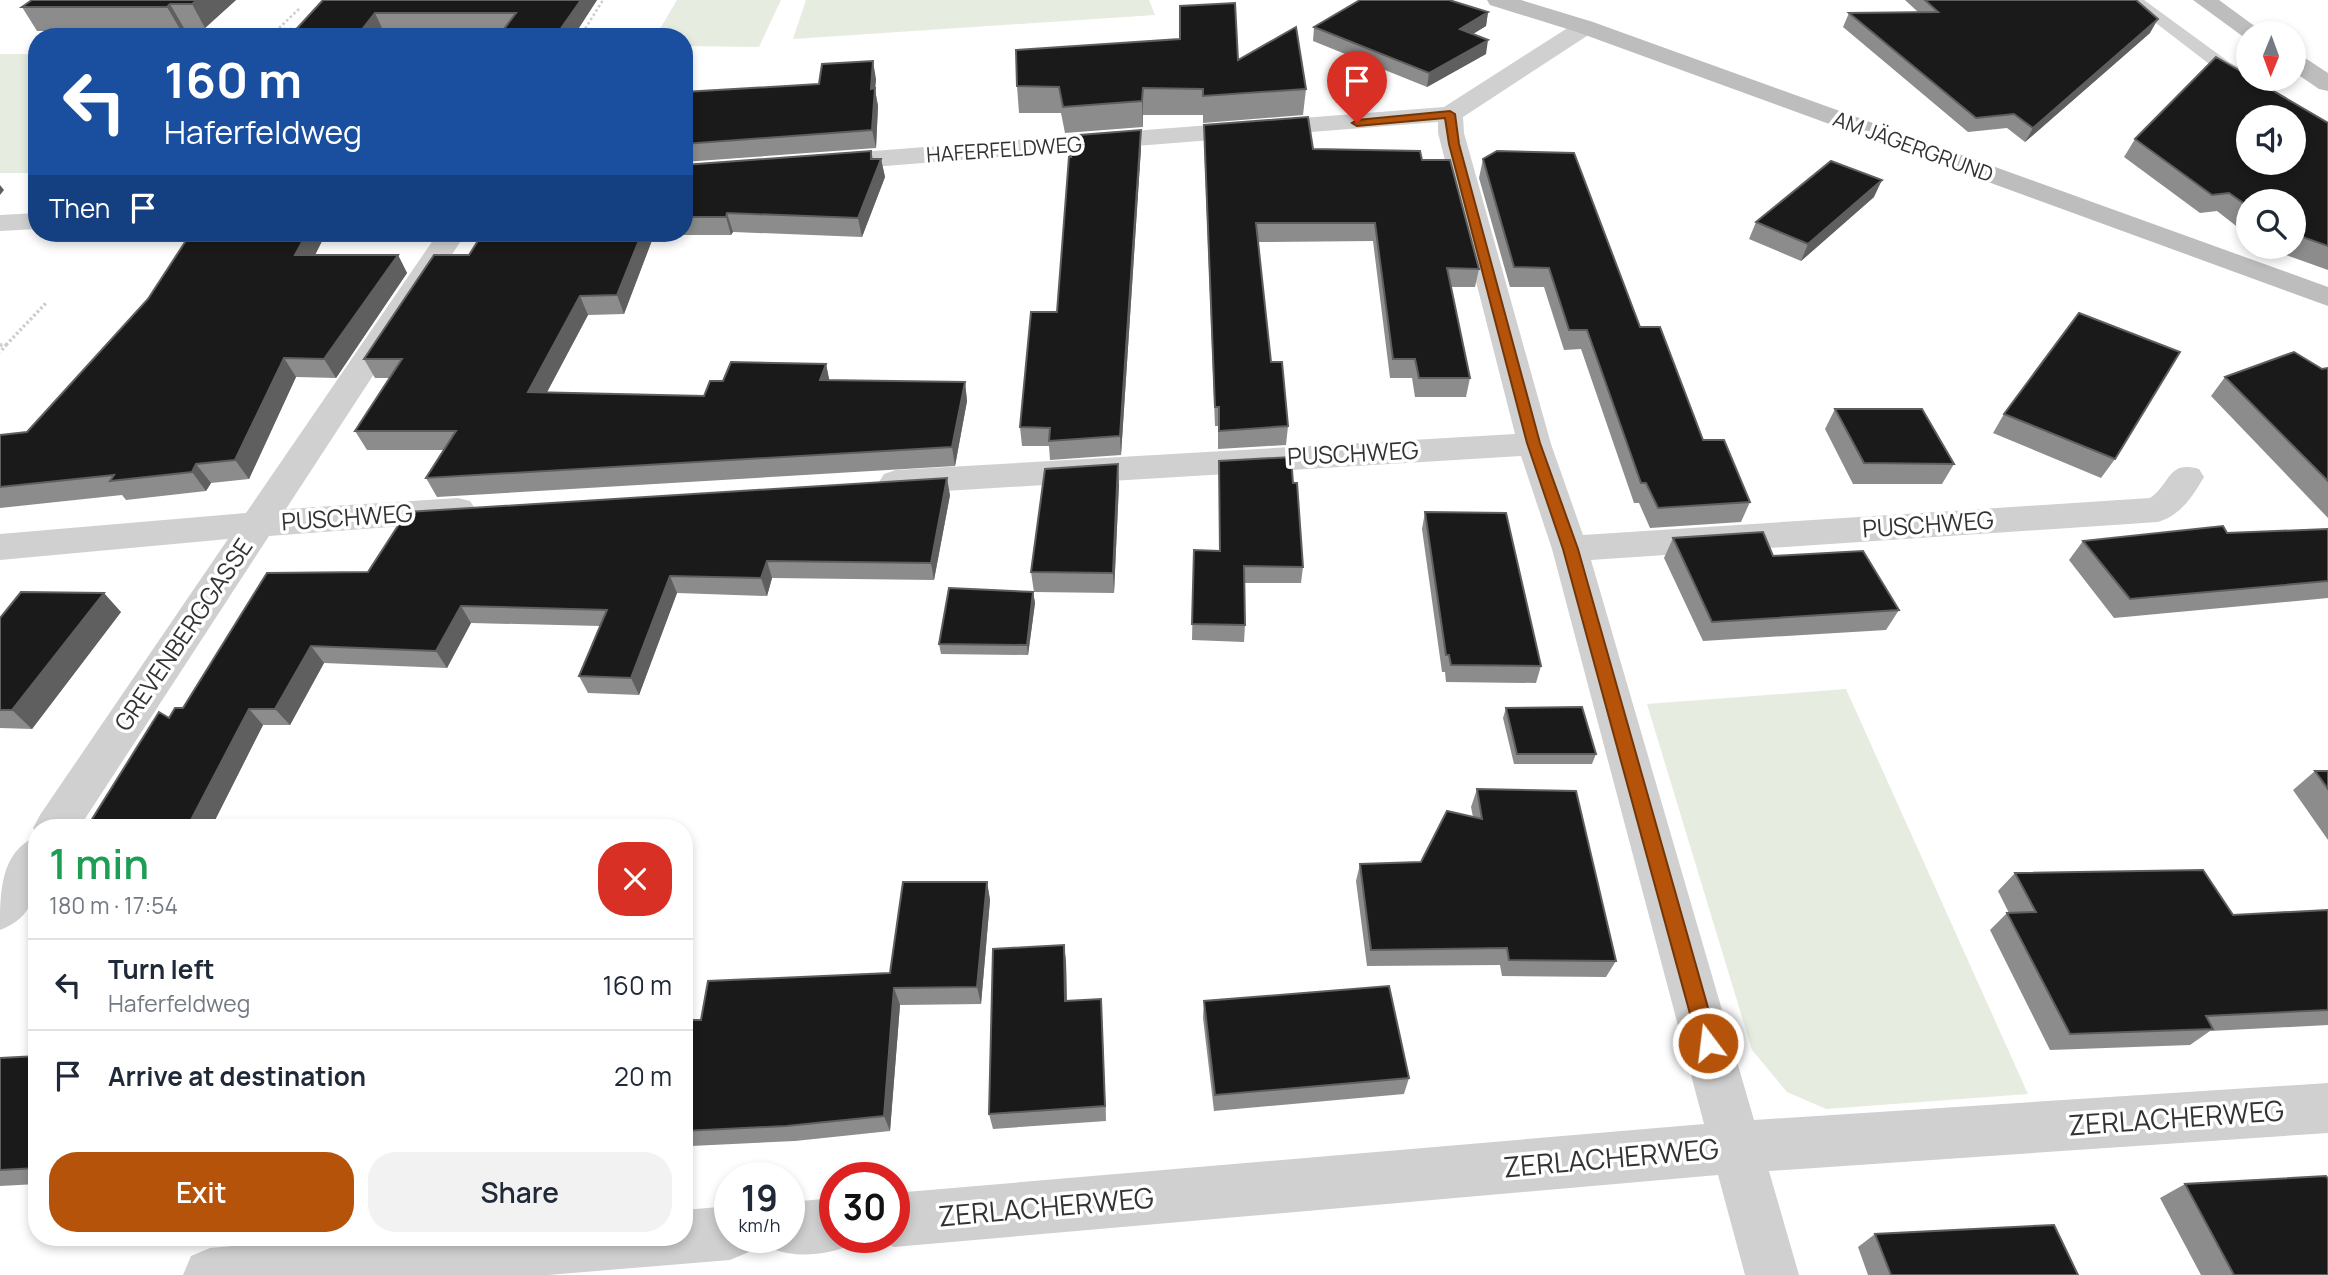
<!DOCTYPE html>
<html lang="en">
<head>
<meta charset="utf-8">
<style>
  body { margin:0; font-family:Manrope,sans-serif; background:#f2f2f3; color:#1f2937; height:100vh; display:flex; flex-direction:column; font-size:26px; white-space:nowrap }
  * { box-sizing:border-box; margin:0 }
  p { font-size:23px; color:#747a83 }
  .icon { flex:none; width:38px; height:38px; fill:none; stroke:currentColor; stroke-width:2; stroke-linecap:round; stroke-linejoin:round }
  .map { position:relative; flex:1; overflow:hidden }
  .sheet { position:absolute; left:28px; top:819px; width:665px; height:427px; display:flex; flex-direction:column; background:#fff; border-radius:28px; box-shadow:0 4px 10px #0003 }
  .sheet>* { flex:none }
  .hud { position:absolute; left:28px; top:28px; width:665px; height:214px; border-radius:28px; box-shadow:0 4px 10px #0003; background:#1a4fa0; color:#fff; overflow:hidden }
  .needle { width:46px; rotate:181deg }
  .controls { position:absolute; left:2236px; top:21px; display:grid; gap:14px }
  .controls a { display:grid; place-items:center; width:70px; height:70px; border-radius:50%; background:#fff; box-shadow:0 4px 10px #0003; font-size:35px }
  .speed { position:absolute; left:714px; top:1162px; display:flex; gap:14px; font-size:35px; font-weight:700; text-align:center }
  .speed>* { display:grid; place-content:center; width:91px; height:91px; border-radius:50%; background:#fff; box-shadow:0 4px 10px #0003; line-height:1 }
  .speed small { font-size:18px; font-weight:400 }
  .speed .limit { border:10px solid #d22; background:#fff; color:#111 }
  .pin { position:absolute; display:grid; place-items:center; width:60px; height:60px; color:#fff; margin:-72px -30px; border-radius:50% 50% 50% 0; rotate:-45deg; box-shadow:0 0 7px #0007 }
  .pin .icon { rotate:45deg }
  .me { position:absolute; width:77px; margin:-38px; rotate:345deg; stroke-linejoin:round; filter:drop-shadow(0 0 5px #0008) }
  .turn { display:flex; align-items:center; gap:24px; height:147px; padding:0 21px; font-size:32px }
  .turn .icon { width:91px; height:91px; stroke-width:2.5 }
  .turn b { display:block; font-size:49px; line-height:60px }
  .then { display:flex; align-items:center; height:66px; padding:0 21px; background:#0003; gap:14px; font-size:26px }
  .round { display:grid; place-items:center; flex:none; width:74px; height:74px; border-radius:28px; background:#f2f2f3 }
  .headline { display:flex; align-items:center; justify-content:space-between; height:119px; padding:0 21px }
  h1 { font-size:42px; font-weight:600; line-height:52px; color:#1e9e55 }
  .cta { display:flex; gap:14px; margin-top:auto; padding:14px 21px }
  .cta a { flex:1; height:80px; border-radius:28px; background:#b45309; color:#fff; font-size:28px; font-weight:600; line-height:80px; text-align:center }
  .cta a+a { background:#f2f2f3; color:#1f2937 }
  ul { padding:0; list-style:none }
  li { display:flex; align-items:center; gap:21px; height:91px; padding:0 21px; border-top:2px solid #e0e1e3 }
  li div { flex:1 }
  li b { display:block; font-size:26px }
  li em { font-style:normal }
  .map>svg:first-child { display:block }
  .green { fill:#e6ecdf }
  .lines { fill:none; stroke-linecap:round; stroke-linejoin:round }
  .path-far1 { stroke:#cdcdcd; stroke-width:2.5; stroke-dasharray:2.5 2.5; stroke-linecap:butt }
  .path { stroke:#cdcdcd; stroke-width:3.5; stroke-dasharray:2.5 2.5; stroke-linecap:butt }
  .lane { fill:#d0d0d0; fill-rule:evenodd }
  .street { fill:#d0d0d0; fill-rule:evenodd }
  .secondary { fill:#bdbdbd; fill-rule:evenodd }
  .wall { fill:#8c8c8c }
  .shaded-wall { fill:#5f5f5f }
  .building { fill:#1a1a1a; stroke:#5f5f5f; stroke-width:2; fill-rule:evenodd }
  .route { fill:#b45309; stroke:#753606; stroke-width:2 }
  .labels { text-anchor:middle; stroke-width:7; stroke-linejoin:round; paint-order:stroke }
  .far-street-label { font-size:21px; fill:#333; stroke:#fff }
  .street-label { font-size:24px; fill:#333; stroke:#fff }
  .near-street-label { font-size:28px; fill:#333; stroke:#fff }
</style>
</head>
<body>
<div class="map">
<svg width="2328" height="1275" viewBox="0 0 2328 1275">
  <rect width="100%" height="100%" fill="#fff"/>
  <path class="green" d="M677,0h104l-22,47 -75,-1v-9h-29z
    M806,0h343l6,15 -362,24z
    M0,54h37v119h-37z
    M1846,689l182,405 -202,15 -39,-17 -35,-42 -105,-346z"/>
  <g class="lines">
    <path class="path-far1" d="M299,9l-21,20h22
      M580,37l23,-37"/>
    <path class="path" d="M0,345h6l-6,7
      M6,345l41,-43"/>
    <path class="lane" d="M2126,0h18l85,62 20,11v6h5l-8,4 -29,-13z"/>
    <path class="street" d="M1585,20l8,2 3,5 -3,5 -130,85 1,16 87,311 32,91 567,-37c21,-14 17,-38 49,-29l5,8c-12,20 -23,38 -46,45l-567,38 163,560 574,-37v50l-559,38 30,104h-54l-27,-100 -824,72 -19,-8 19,-2v-44l810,-69 -152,-575 -31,-93 -625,38 -12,-4 -5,-8 5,-8 12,-4 619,-36 -77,-301v-11l-616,49 -9,-2 -4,-6 4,-6 9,-2 622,-48 133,-85z
      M37,213v16l-37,2v-16z
      M438,233h28l-180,276 172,-11 12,3 6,9 -6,9 -12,3 -189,14 -190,292h-42v7l-4,-7 7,-13 188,-276 -228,21v-26l246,-21z
      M37,836c0,38 7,78 -37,94 0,-38 0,-78 37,-94z
      M835,1198v39h22l-3,7c-27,11 -57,15 -84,4l-4,-11h23v-35z
      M730,1206v31h25l-6,15 -19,8 -182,15h-365l8,-19 19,-8 129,-11h345v-27z"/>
    <path class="secondary" d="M1487,0h34l72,22 735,265v19l-751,-274 -87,-27z
      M2193,0h26l45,33h-15v6l-4,-1z
      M2294,54l8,2 26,17v18l-9,-2 -25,-17z"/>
  </g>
  <path class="wall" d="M32,0h204l-31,28h-21l-3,3h-144l-15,-24z
    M323,0h274l-24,37h-75l5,-7h-120l-5,7h-89z
    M1905,0h231l14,33 -125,109 -18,-14 -39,4 -125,-105 6,-14 69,-1z
    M1488,12l-2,14 -13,8 13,20 -59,33 -114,-46 1,-14z
    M1180,39l58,21 68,29 -3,26 -100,8v-8h-60v12l-78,6 -4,-20h-42l-2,-27z
    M876,79l-1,11 3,16 -2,42 -192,14v-70l135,-8z
    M2328,123v147l-64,-23h30v-46h-45v35l-32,-25 -17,2 -76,-56 11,-18z
    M1204,125l109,24 109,11 57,109 -4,18h-24l19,91 -4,19h-51l-3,-19h-22l-17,-137 -115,1 13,120 17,64 -2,19 -68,4v-23h-3l-11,-283z
    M1067,136l74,12 -20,307 -71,5 -1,-14h-27l-2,-19 37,-115 12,-154z
    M871,151l2,8h8l4,18 -23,60 -129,-5 -2,3h-77l-30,79 -36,1 -41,77 157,4 19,-15 103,-17 3,16 136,2 2,19 -12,65 -518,31 -11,-19 18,-28h-77l-12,-19 35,-53h-15l-11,-19 105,-104 14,-22h201v-68z
    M1483,159l157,168 63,113 47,62 -9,20 -91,6 -11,-25h-5l-53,-154 -17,1 -20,-63h-34l-31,-109z
    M1874,197l-73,64 -52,-22 7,-17z
    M191,233h135l-11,22h83l9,18 -71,105 -40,-1 -47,102 -38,4 -5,8 -80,9 -4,-5 -122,13v-73l27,-3 121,-133z
    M2328,368v150l-117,-122 14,-19z
    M1835,409l119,55 -12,20h-89l-28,-55z
    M2004,414l111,45 -14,19 -108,-45z
    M1219,461l84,106 -2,16h-57l1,42 -1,17 -52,-2 2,-90 25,1z
    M1119,484l-5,109 -80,-1 -3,-20z
    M950,495l-16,85 -162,-2 -5,18 -90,-3 -38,102 -51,-2 -9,-17 21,-50 -129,-3 -24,45 -123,-5 -34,62h-27l-52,103h-118l-4,-4 80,-106 199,-146z
    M1425,512l116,154 -5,17 -90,-1 -1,-10h-3l-20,-143z
    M2328,529v69l-214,20 -45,-58 14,-19 144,-8z
    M1673,538l100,18 126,54 -13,20 -183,11 -39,-83z
    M1033,592l2,11 -7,52 -87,-1 -2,-10z
    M121,612l-89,117 -32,-1v-110z
    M1506,708l90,46 -4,10h-78l-11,-46z
    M2315,771h13v69l-35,-50z
    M1477,789l139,172 -10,16 -104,-1 -2,-11 -133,1 -11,-85 4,-17 61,-2 52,-45 -2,-10z
    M2015,873l218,42 95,-5v115l-118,6 -20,14 -140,5 -60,-120 17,-17h2l-11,-22z
    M987,882l3,18 -9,104 -81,1 -10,126 -95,10 -104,5 -5,-7h-2v-119h17l189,-47z
    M1064,945l2,17 1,39 34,-2 5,122 -113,8 -4,-15z
    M1204,1001l205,77 -5,16 -190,17 -11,-93z
    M37,1056v128l-37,2v-128z
    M2185,1184l143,91h-127l-41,-77z
    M1875,1234l203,41h-210l-10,-28z"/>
  <path class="shaded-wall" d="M197,0h39l-31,28 -13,-24z
    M581,0h16l-24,37h-18z
    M170,4l14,24 -3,3 -14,-24z
    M1488,12l-2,14 -28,17 2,-14z
    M375,13l8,17 -5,7h-22z
    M2158,19l-8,14 -125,109 8,-14z
    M1488,40l-2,14 -59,33 2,-14z
    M873,61l3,18 -1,11 3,16 -2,42 -4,-18 -1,-41z
    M1143,88v39l-1,-26z
    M1141,130v18l-20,307 -1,-19z
    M881,159l4,18 -23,60 -4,-19z
    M1882,180l-8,17 -73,64 7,-17z
    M0,185l4,5 -4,5z
    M727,213l6,19 -2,3 -5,-18z
    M307,233h19l-20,40 -11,-18z
    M642,233h12v2l-30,79 -7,-19z
    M398,255l9,18 -71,105 -12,-19z
    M580,296l8,19 -51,96 -9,-19z
    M284,358l12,19 -47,102 -14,-19z
    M826,364l4,19 -10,-3z
    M965,382l2,19 -12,65 -3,-19z
    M196,464l15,19 -5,8 -14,-19z
    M1118,464l1,20 -5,109 -1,-20z
    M947,478l3,17 -16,85 -3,-17z
    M767,561l5,17 -5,18 -6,-18z
    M670,576l7,17 -38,102 -8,-17z
    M1033,592l2,11 -7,52 -1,-10z
    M104,593l17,19 -89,117 -20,-19z
    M461,606l10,17 -24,45 -11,-17z
    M311,646l13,17 -34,62 -15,-16z
    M249,709l14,16 -52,103h-12l-8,-8z
    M987,882l3,18 -9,104 -4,-17z
    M1064,945l2,17 1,55 -2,-16z
    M894,988l6,17 -10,126 -6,-15z
    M1101,999l1,17 4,105 -1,-15z"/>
  <path class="building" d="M32,0h165l-5,4h-22l-3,3h-145z
    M323,0h258l-26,37h-57l18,-24h-141l-19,24h-67z
    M1360,0h89l39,12 -28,17 28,11 -59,33 -115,-46z
    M1925,0h211l22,19 -125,109 -19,-14 -38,4 -127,-105 89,-1z
    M1235,3l3,57 58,-33 10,62 -103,7v-7l-60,-1 -1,13 -79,6 -4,-20 -42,-1 -1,-36 164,-11v-33z
    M2216,57l33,19v3h4l75,44v123l-34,-12v-33h-45v6l-20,-14 -17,2 -77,-56zM2249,117h45v46h-45z
    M873,61l-2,28 4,-1 -3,42 -188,14v-52l135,-8 3,-20z
    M1308,117l5,32 107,2 2,9h28l29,109 -32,-1 23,110h-51l-4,-19h-22l-18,-136h-119l15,139h11l6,64 -69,5v-24h-4l-11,-282z
    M1141,130l-21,306 -71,5 1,-13 -30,-1 11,-115h26l12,-155h2l-4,-21z
    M871,151v8h10l-23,59 -131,-5 -1,4h-42v-52z
    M1497,151l77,2 66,174h20l43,113h21l26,62 -92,6 -12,-25h-5l-54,-153h-18l-20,-62 -35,-1 -31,-108z
    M1831,161l51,19 -74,64 -52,-22z
    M191,233h116l-12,22h103l-74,104 -40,-1 -49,102 -39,4 -4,8 -82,9 4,-6 -114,12v-52l27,-3 121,-133z
    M483,233h159l-25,62 -37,1 -52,96 176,4 6,-15h13l8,-19 95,2 -6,16 145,2 -13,65 -526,31 30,-47h-101l47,-72h-38l70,-104h35z
    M2079,313l101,39 -65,107 -111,-45z
    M2294,352l28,17 6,-1v113l-103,-104z
    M1835,409h87l32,55 -90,-1z
    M1291,457l2,26h4l6,84 -59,-1 1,59 -53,-1 2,-74 26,1 -1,-90z
    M1118,464l-5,109 -82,-1 14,-103z
    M947,478l-16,85 -164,-2 -6,17 -91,-2 -39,102 -52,-2 28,-66 -146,-4 -25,45 -125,-5 -36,63h-26l-58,111 -102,4 70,-112 10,6 6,-10h8l84,-135 101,-1 39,-60z
    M1425,512l81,1 35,153 -90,-1 -2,-10h-3z
    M2223,526l4,7 101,-4v52l-198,18 -47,-58z
    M1763,532l10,24 90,-5 36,59 -187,12 -39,-84z
    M949,588l84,4 -6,53 -88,-1z
    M21,592l83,1 -92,117h-12v-92z
    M1582,707l14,47h-79l-11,-46z
    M2315,771h13v18z
    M1477,789l99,2 40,170 -107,-1 -2,-12 -136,2 -11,-86 61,-2 26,-51 35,8z
    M2203,870l30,45 95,-5v100l-122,6 7,13 -143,5 -63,-121 29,-1 -21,-39z
    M903,882h84l-10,105 -83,1 -10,128 -98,10 -102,5v-111h17l7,-39 182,-8z
    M1064,945l1,56 36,-2 4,107 -116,8 4,-165z
    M1389,986l20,92 -194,17 -11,-94z
    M37,1056v112l-37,2v-112z
    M2326,1176l2,3v96h-94l-49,-91z
    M2054,1225l24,50h-187l-16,-41z"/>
  <path class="route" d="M1450,111l5,3 4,30 81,299 38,106 140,494 -3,7 -7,3 -7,-3 -3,-7 -135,-494 -36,-106 -78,-299 -4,-26 -88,8 -5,-3 5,-3z"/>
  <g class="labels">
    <g class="far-street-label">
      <text transform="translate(1913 147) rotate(20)" y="7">AM JÄGERGRUND</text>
      <text transform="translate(1004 150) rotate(-4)" y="7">HAFERFELDWEG</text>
    </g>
    <g class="street-label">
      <text transform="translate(1353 454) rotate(-3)" y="8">PUSCHWEG</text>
      <text transform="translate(347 518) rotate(-4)" y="8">PUSCHWEG</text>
      <text transform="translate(1928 525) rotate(-4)" y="8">PUSCHWEG</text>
      <text transform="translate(184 635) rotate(-56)" y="8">GREVENBERGGASSE</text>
    </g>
    <g class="near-street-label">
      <text transform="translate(2176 1118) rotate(-4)" y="10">ZERLACHERWEG</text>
      <text transform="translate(1611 1158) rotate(-5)" y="10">ZERLACHERWEG</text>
      <text transform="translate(1046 1207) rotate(-5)" y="10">ZERLACHERWEG</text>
    </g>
  </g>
</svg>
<div class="controls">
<a><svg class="needle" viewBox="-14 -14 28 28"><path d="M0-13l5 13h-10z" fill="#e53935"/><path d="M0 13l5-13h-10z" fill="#747a83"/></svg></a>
<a><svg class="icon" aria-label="sound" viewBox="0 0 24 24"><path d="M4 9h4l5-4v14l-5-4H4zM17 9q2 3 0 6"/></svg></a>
<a><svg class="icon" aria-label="search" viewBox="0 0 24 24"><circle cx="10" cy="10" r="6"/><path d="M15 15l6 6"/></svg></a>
</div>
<div class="speed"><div>19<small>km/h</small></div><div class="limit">30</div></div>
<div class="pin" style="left:1357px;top:123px;background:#d93025"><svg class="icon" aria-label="arrive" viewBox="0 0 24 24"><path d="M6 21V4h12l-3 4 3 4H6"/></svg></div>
<svg class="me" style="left:1708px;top:1043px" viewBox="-20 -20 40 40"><circle r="17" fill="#b45309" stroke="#fff" stroke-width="3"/><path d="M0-11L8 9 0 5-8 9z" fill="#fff"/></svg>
<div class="hud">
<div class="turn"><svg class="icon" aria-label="left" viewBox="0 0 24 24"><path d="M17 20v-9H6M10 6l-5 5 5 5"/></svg><div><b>160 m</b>Haferfeldweg</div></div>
<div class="then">Then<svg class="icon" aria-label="arrive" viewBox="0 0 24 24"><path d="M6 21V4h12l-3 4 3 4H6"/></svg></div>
</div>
<section class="sheet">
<div class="headline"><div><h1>1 min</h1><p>180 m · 17:54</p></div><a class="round" style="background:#d93025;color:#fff"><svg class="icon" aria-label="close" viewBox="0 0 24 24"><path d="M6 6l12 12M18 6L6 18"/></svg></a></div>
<ul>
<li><svg class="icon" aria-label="left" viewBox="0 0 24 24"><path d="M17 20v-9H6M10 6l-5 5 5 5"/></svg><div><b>Turn left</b><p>Haferfeldweg</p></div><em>160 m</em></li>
<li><svg class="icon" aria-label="arrive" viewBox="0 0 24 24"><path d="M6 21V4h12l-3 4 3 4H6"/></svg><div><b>Arrive at destination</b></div><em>20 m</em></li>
</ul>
<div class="cta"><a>Exit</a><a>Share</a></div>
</section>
</div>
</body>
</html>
